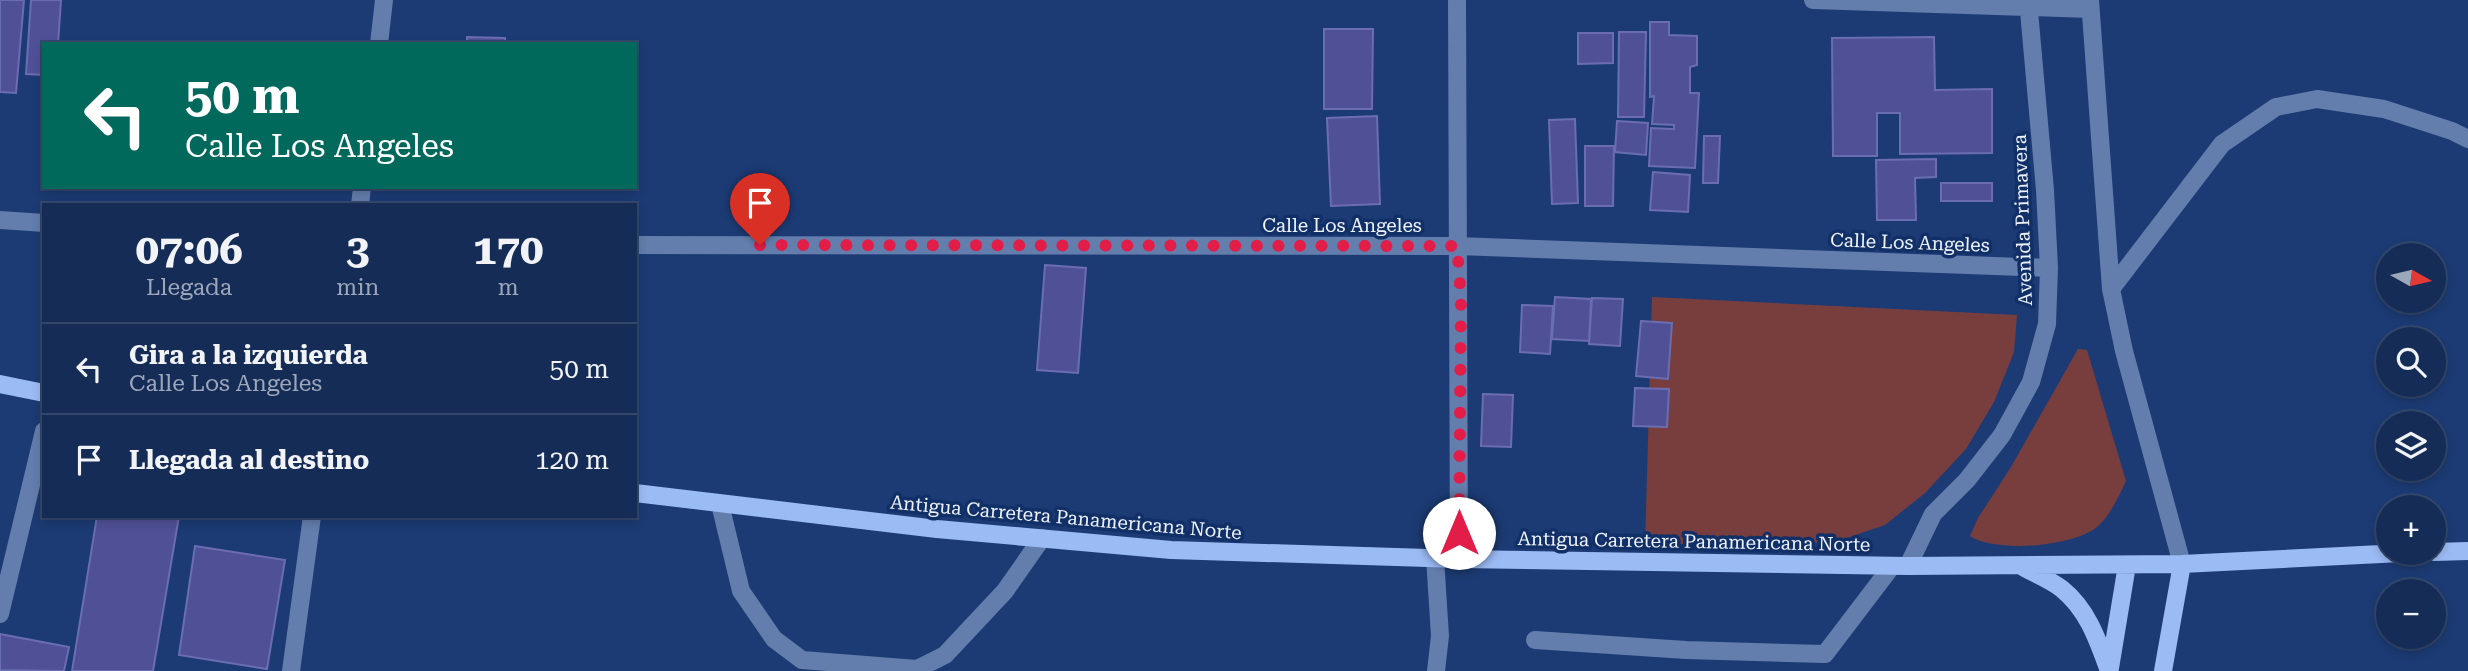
<!DOCTYPE html>
<html lang="es">
<head>
<meta charset="utf-8">
<style>
  body { margin:0; font-family:"Roboto Serif",serif; background:#1e345d; color:#f1f3f6; height:100vh; display:flex; flex-direction:column; font-size:26px; white-space:nowrap }
  * { box-sizing:border-box; margin:0 }
  p { font-size:23px; color:#9da7ba }
  .icon { flex:none; width:38px; height:38px; fill:none; stroke:currentColor; stroke-width:2; stroke-linecap:round; stroke-linejoin:round }
  .map { position:relative; flex:1; overflow:hidden }
  .sheet { position:absolute; left:42px; top:203px; width:595px; height:315px; display:flex; flex-direction:column; background:#152c57; border-radius:0px; box-shadow:0 4px 10px #0003,0 0 0 2px #34486d }
  .sheet>* { flex:none }
  .top-card { position:absolute; left:42px; top:42px; width:595px; height:147px; border-radius:0px; box-shadow:0 4px 10px #0003,0 0 0 2px #34486d; background:#00695c; color:#fff; overflow:hidden }
  .needle { width:46px; rotate:98deg }
  .tools { position:absolute; left:2376px; top:243px; display:grid; gap:14px }
  .tools a { display:grid; place-items:center; width:70px; height:70px; border-radius:50%; background:#152c57; box-shadow:0 4px 10px #0003,0 0 0 2px #34486d; font-size:35px }
  .pin { position:absolute; display:grid; place-items:center; width:60px; height:60px; color:#fff; margin:-72px -30px; border-radius:50% 50% 50% 0; rotate:-45deg; box-shadow:0 0 7px #0007 }
  .pin .icon { rotate:45deg }
  .me { position:absolute; width:77px; margin:-38px; rotate:0deg; stroke-linejoin:round; filter:drop-shadow(0 0 5px #0008) }
  .turn { display:flex; align-items:center; gap:24px; height:147px; padding:0 28px; font-size:32px }
  .turn .icon { width:91px; height:91px; stroke-width:2.5 }
  .turn b { display:block; font-size:49px; line-height:60px }
  .eta { display:flex; justify-content:space-evenly; align-items:center; height:119px; text-align:center }
  .eta b { font-size:42px; font-weight:700; line-height:49px }
  ul { padding:0; list-style:none }
  li { display:flex; align-items:center; gap:21px; height:91px; padding:0 28px; border-top:2px solid #34486d }
  li div { flex:1 }
  li b { display:block; font-size:26px }
  li em { font-style:normal }
  .map>svg:first-child { display:block }
  .green { fill:#783e3e }
  .building { fill:#505097; stroke:#6b6db1; stroke-width:2 }
  .lines { fill:none; stroke-linecap:round; stroke-linejoin:round }
  .minor { stroke:#637dac; stroke-width:18 }
  .major { stroke:#9bbbf4; stroke-width:18 }
  .route { stroke:#e11d48; stroke-width:12; stroke-dasharray:0 21.6 }
  .labels { text-anchor:middle; stroke-width:7; stroke-linejoin:round; paint-order:stroke }
  .street-label { font-size:19px; fill:#eef2f9; stroke:#123068 }
</style>
</head>
<body>
<div class="map">
<svg width="2468" height="671" viewBox="0 0 2468 671">
  <rect width="100%" height="100%" fill="#1c3b74"/>
  <path class="green" d="M1652,297l365,18 -3,37 -20,50 -28,47 -41,44 -40,32 -50,17 -190,5z
    M2078,349l9,1 39,131c-7,15 -16,35 -29,46 -25,20 -101,26 -127,9l8,-18 33,-51z"/>
  <path class="building" d="M0,0h24l-8,93 -16,-1z
    M31,0h30l-3,44h-14v31l-18,-1z
    M1650,22h19v13l28,1v29l-7,2v26h9l-4,75 -46,-2 2,-38 23,1v-4l-22,-1 2,-28 -4,1z
    M1324,29h49l-1,80h-48z
    M1619,32h27l-2,85h-26z
    M1578,33h35v30l-35,1z
    M467,37l38,1v6h-38z
    M1934,37l1,53 57,-1v64l-92,1v-41h-23v43h-44l-1,-118z
    M1377,116l3,88 -49,2 -4,-88z
    M1575,119l3,84 -26,1 -3,-84z
    M1617,121l31,2 -2,32 -31,-3z
    M1704,136h16l-2,47h-15z
    M1585,146h29l-1,60h-28z
    M1936,159v18l-21,1 1,42h-39l-1,-60z
    M1653,172l37,3 -2,37 -38,-2z
    M1941,183h51v18h-51z
    M1045,265l41,3 -8,105 -41,-3z
    M1555,297l36,2 -2,42 -37,-2z
    M1592,298l31,1 -3,47 -31,-2z
    M1522,305l31,1 -3,48 -30,-2z
    M1641,321l31,2 -4,56 -32,-3z
    M1635,388l34,1 -2,38 -34,-1z
    M1483,394l30,1 -2,52 -30,-1z
    M97,516h82l-26,155h-81z
    M195,546l90,14 -18,109 -88,-14z
    M0,634l69,13 -5,24 -64,-1z"/>
  <g class="lines">
    <path class="minor" d="M1457,0l2,559
      M1813,0l277,9
      M2090,0l21,289 13,62 58,213
      M379,44l5,-44
      M360,205l2,-18
      M0,220l44,3
      M635,245l822,1 592,22
      M2111,289l111,-145 54,-37 41,-8 67,10 68,22 16,8
      M720,504l21,87 33,48 28,21 115,9 28,-14 60,-64 37,-53
      M1435,558l5,78 -4,35
      M1908,566l25,-52 34,-34 35,-45 29,-53 16,-58 2,-56 -4,-78 -17,-190
      M0,614l44,-183
      M1535,640l151,10 139,4 67,-88
      M291,671l21,-155"/>
    <path class="major" d="M0,384l44,9
      M635,493l302,36 234,21 288,9 449,7 274,-2 219,-11
      M2434,552l34,-1
      M2023,567c12,7 28,13 39,22 26,21 36,52 47,82
      M2110,668l17,-103
      M2163,671l19,-107"/>
  </g>
  <g class="lines">
    <path class="route" d="M760,245l697,1 4,51 -2,236"/>
  </g>
  <g class="labels">
    <g class="street-label">
      <text transform="translate(2022 220) rotate(-92)" y="7">Avenida Primavera</text>
      <text x="1342" y="232">Calle Los Angeles</text>
      <text transform="translate(1910 242) rotate(2)" y="7">Calle Los Angeles</text>
      <text transform="translate(1066 517) rotate(5)" y="7">Antigua Carretera Panamericana Norte</text>
      <text transform="translate(1694 541) rotate(1)" y="7">Antigua Carretera Panamericana Norte</text>
    </g>
  </g>
</svg>
<div class="tools">
<a><svg class="needle" viewBox="-14 -14 28 28"><path d="M0-13l5 13h-10z" fill="#e53935"/><path d="M0 13l5-13h-10z" fill="#9da7ba"/></svg></a>
<a><svg class="icon" aria-label="search" viewBox="0 0 24 24"><circle cx="10" cy="10" r="6"/><path d="M15 15l6 6"/></svg></a>
<a><svg class="icon" aria-label="layers" viewBox="0 0 24 24"><path d="M12 4l9 5-9 5-9-5zM3 14l9 5 9-5"/></svg></a>
<a>+</a>
<a>−</a>
</div>
<div class="pin" style="left:760px;top:245px;background:#d93025"><svg class="icon" aria-label="arrive" viewBox="0 0 24 24"><path d="M6 21V4h12l-3 4 3 4H6"/></svg></div>
<svg class="me" style="left:1459px;top:533px" viewBox="-20 -20 40 40"><circle r="19" fill="#fff"/><path d="M0-13L10 11 0 6-10 11z" fill="#e11d48"/></svg>
<div class="top-card">
<div class="turn"><svg class="icon" aria-label="left" viewBox="0 0 24 24"><path d="M17 20v-9H6M10 6l-5 5 5 5"/></svg><div><b>50 m</b>Calle Los Angeles</div></div>
</div>
<section class="sheet">
<div class="eta">
<div><b>07:06</b><p>Llegada</p></div>
<div><b>3</b><p>min</p></div>
<div><b>170</b><p>m</p></div>
</div>
<ul>
<li><svg class="icon" aria-label="left" viewBox="0 0 24 24"><path d="M17 20v-9H6M10 6l-5 5 5 5"/></svg><div><b>Gira a la izquierda</b><p>Calle Los Angeles</p></div><em>50 m</em></li>
<li><svg class="icon" aria-label="arrive" viewBox="0 0 24 24"><path d="M6 21V4h12l-3 4 3 4H6"/></svg><div><b>Llegada al destino</b></div><em>120 m</em></li>
</ul>
</section>
</div>
</body>
</html>
